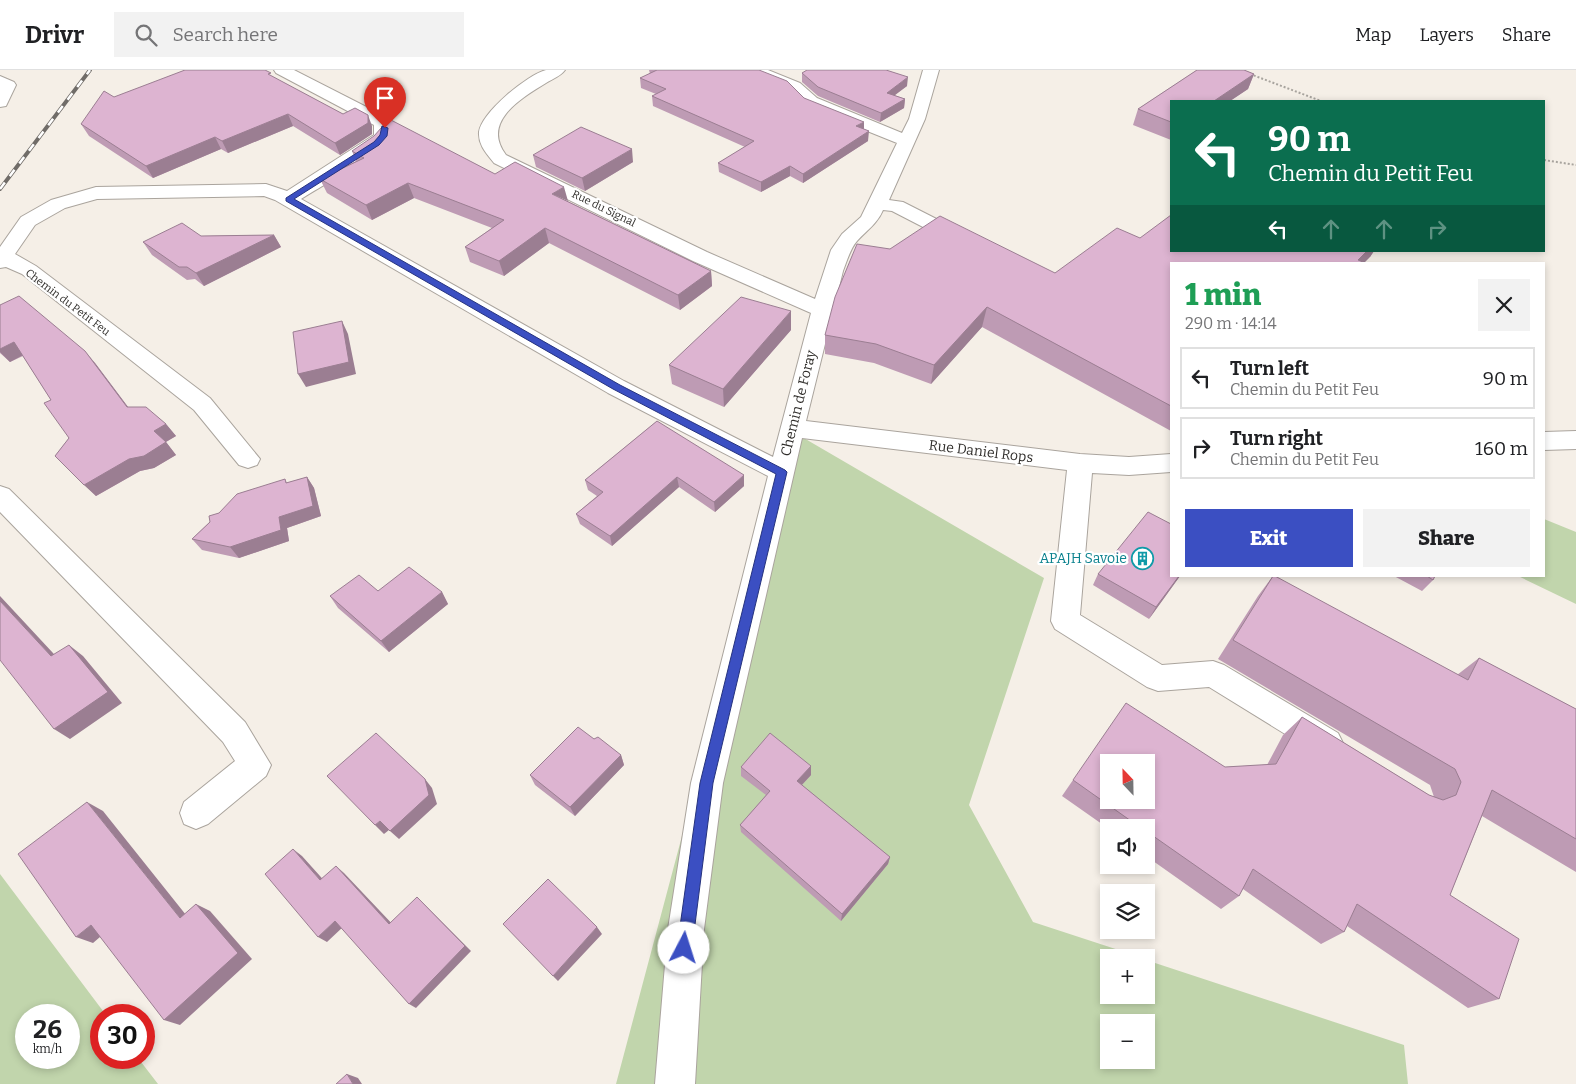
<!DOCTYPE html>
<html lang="en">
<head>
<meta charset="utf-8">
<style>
  body { margin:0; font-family:Bitter,serif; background:#f2f2f2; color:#202124; height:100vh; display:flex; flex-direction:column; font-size:19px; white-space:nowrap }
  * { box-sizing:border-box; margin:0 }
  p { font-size:16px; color:#757577 }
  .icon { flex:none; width:28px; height:28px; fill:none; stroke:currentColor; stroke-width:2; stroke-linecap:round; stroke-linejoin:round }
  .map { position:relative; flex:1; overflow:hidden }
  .details { position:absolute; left:1170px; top:192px; width:375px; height:315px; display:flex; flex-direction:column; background:#fff; border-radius:0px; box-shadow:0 2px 8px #0003 }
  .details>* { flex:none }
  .banner { position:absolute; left:1170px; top:30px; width:375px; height:152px; border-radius:0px; box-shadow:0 2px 8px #0003; background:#0b6e4f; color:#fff; overflow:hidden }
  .needle { width:32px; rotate:338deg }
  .controls { position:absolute; left:1100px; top:684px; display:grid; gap:10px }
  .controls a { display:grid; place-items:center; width:55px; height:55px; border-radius:0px; background:#fff; box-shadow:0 2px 8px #0003; font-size:25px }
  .speed { position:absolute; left:15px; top:934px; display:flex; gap:10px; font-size:25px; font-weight:700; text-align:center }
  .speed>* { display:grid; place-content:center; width:65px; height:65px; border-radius:50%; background:#fff; box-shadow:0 2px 8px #0003; line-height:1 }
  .speed small { font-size:12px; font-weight:400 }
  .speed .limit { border:8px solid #d22; background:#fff; color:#111 }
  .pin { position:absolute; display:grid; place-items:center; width:42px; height:42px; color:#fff; margin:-51px -21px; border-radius:50% 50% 50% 0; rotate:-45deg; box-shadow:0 0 5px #0007 }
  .pin .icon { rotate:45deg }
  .me { position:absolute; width:55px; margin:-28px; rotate:5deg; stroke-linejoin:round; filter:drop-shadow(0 0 4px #0008) }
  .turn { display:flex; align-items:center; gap:18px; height:105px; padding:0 15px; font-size:22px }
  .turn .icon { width:65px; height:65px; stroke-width:2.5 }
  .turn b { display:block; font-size:35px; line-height:42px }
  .lanes { display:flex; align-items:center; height:48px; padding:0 15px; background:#0003; justify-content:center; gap:25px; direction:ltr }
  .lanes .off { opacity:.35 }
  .round { display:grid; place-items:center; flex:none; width:52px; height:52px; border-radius:0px; background:#f2f2f2 }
  .headline { display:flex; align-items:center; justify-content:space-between; height:85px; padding:0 15px }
  h1 { font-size:30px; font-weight:800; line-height:38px; color:#1e9e55 }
  .button { display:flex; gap:10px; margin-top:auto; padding:10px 15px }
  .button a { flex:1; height:58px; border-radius:0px; background:#3b4fc2; color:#fff; font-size:20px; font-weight:800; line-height:58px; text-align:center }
  .button a+a { background:#f2f2f2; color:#202124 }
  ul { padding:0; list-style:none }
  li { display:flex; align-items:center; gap:15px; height:62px; margin:0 10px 8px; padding:0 5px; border:2px solid #e0e0e0; border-radius:0px }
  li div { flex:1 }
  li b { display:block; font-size:19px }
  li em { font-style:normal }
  header { display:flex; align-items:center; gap:30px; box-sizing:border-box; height:70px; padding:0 25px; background:#fff; border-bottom:1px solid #e0e0e0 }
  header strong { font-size:24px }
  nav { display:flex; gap:28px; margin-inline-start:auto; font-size:18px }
  .search { width:350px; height:45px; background:#f2f2f2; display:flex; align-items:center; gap:12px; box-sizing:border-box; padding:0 18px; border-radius:0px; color:#757577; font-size:19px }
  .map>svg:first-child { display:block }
  .green { fill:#c1d5ac; fill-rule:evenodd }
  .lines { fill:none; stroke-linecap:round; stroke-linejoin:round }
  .minor-casing { stroke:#aaa49d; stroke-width:2 }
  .path { stroke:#a8a49e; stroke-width:2; stroke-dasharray:2 2; stroke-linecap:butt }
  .minor { fill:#fff; fill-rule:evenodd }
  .rail-casing { stroke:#706c68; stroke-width:4 }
  .rail { stroke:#fff; stroke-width:2.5; stroke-dasharray:8; stroke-linecap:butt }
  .wall { fill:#be9bb4 }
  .shaded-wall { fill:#9b7e92 }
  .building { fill:#ddb4d1; stroke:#9b7e92; fill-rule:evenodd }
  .route { fill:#3b4fc2; stroke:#26337e }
  .labels { text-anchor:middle; stroke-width:4.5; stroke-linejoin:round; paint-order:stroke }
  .far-street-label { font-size:11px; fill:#302e2b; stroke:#fff }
  .street-label { font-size:14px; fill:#302e2b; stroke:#fff }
  .culture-label { font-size:14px; fill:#0d838f; stroke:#fff; text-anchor:end }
</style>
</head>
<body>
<header>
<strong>Drivr</strong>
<div class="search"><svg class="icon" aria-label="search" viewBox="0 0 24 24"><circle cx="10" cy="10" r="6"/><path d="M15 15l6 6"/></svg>Search here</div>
<nav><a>Map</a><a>Layers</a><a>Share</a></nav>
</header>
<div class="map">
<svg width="1576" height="1014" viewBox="0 0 1576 1014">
  <rect width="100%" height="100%" fill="#f5efe7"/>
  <path class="green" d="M790,360l254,148 -75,227 64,117 107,35 -31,1v37h37v-35l258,85 4,39h-792zM1109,952h37v38h-37z
    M1544,449l32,13v72l-58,-28h26z
    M0,804l106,141h-5v43h37l20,26h-158zM26,945h43v43h-43z"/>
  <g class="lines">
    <defs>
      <path id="minor" d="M274,0h20l94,48c3,5 5,9 4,15 -5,17 -74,55 -91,66l323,182 149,76 38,-144 -118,-52 -199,-98c-7,-9 -16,-18 -15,-31 3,-20 48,-57 67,-62 5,0 13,0 19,0 -4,6 -13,9 -19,13 -26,16 -65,39 -40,72l201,97 108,47 16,-49 11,-16 19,-17 36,-74 -92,-37 -17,-17 -40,-16 -2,-3h22l32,13 17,15 85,35 7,-14 14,-49h16l-14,49 -36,81 14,2 67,34 3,4 -3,4 -7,2 -7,-2 -64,-33 -9,-1c-6,14 -16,20 -26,31 -7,8 -10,20 -14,30l-37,150 274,33 49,3 42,-3v18l-42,3 -37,-2 -12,142 82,50 51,-4 11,4 114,68 5,10 -5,10 -11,4 -11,-4 -107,-66 -51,4 -11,-4 -92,-58 -4,-8 16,-151 -265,-32 -79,345 -19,146 -9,155h-40l13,-155 23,-146 77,-307 -160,-83 -333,-193 -11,-4 -167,3 -32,9 -30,17 -20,29 21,12 174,132 50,61 -3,6 -9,3 -9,-3 -45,-55 -172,-136 -16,-7 -6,1v-21l21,-30 30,-17 45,-13 170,-3 21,7 87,-56v-10l-98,-52z
        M0,6l14,6 2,3 -10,21 -6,1z
        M1576,361v18l-32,1v-18z
        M0,416l9,3 236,233 26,43 -5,11 -58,48 -12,5 -12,-5 -4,-11 4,-11 51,-41 -12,-19 -223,-230z"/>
    </defs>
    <use href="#minor" class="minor-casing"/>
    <path class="path" d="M1250,4l71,27
      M1544,90l32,5"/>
    <use href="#minor" class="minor"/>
    <defs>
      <path id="rail" d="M0,119l90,-119"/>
    </defs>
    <use href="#rail" class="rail-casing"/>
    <use href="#rail" class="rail"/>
  </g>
  <path class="wall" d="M649,0h110l45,28 60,31 4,12 -65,42 -13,-7 -29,16 -42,-20 -1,-9 27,-16 -92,-41 -1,-10 4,-2 -15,-6 -1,-10 10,-4z
    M1197,0h47l10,4 -6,15 -18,12h-59v39l-38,-15 5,-16z
    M802,3l105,13 -13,9 11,4 -1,9 -24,14 -62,-26 -16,-14z
    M272,7l71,37 29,12v8l-32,21 -47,-29 -65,27 -7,-4 -68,29 -64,-42 -8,-12 33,-27z
    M352,81l143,23 72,27 144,70 1,15 -32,24 -131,-67 -45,33 -34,-14 -5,-15 27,-19 -78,-30 -42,22 -45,-27 -7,-14 36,-18z
    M533,85l100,7 -48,29 -49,-24z
    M274,165l7,12 -77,39 -9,-7 -8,1 -35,-25 -9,-13 58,-6z
    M1140,168l31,13h203l-4,6 -199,7v167l-189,-104 -51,57 -57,-21 -49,-9v-19l65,-86 165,24z
    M0,235l95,58 33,44 38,17 10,12 -10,6 10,13 -22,13 -14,3 -44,25 -41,-40 14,-18 -18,-38 -28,-44 -13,6 -10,-9z
    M791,260l-67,77 -52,-23 -3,-19z
    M657,351l87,65 -29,26 -36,-25 -67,59 -32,-22 -4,-10 21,-18 -9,-6 -3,-10z
    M307,407l7,11 7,28 -34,12 2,13 -50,17 -37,-8 -10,-11 27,-26 66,-34 2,4z
    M1098,504l82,2 -31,43 -56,-34z
    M1273,506l184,99 22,-17 97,51v163l-94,-56 -32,79 49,104 -31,9 -121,-82 -3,6 -23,12 -78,-55 -4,7 -18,13 -75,-53v-28h-37v1l-47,-33 11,-16 152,-13 42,-2 16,-30 19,-18 127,78 5,2 -4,-12 -212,-126 40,-63z
    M1394,506h41l-2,4 -11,11z
    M378,521l64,1 6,12 -59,48 -51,-44 -8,-12z
    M594,669l27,16 3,10 -49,51 -40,-31 -5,-10z
    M811,696v9l-9,10 88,72 -2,7 -47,57 -100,-89 -1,-7 26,-30 -25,-19v-9z"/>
  <path class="shaded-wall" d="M1254,4l-6,15 -18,12h-16z
    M908,7l-1,9 -21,16 1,-9z
    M905,29l-1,9 -24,14 1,-9z
    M288,44l5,12 -65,27 -6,-12z
    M368,45l4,11v8l-32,21 -5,-12z
    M864,52v10l-8,-6z
    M869,61l-1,10 -65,42v-9z
    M215,67l6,12 -68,29 -7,-12z
    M632,79l1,13 -48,29 -3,-13z
    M790,96v10l-29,16v-10z
    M408,113l6,15 -42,22 -6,-15z
    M564,117l4,14 -16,-7z
    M545,158l4,15 -45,33 -5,-15z
    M274,165l7,12 -77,39 -8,-13z
    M1367,181h7l-4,6 -7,7 -5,-4z
    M711,201l1,15 -32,24 -2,-15z
    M987,237l-5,20 -51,57 3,-19z
    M791,241v19l-67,77 -1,-18z
    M342,251l6,13 8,40 -50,13 -8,-13z
    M14,272l11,12 -15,8 -10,-10v-3z
    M85,281l10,12 42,56 -10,-12z
    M166,354l10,12 -12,7 -10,-12z
    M166,372l10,13 -22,13 -14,3 -44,25 -12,-11 45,-26z
    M744,405v11l-29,26 -1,-10z
    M307,407l7,11 7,28 -34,12 2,13 -50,17 -9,-11 49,-30z
    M677,407l2,10 -67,59 -2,-10z
    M1179,506h1l-31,43 7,-12z
    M442,522l6,12 -59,48 -8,-11z
    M0,526l66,71 -15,-11 -51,-55z
    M69,575l14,11 39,47 -52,36 -16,-10z
    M621,685l3,10 -49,51 -5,-9z
    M811,696v9l-14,15v-9z
    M425,709l7,9 5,16 -38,35 -9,-8z
    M87,732l16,9 91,114 -14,-7z
    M380,751l9,9 -5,4 -9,-9z
    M293,779l9,7 27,30 -9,-6z
    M890,787l-2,7 -47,57 1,-7z
    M336,796l8,7 53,56 -8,-5z
    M417,827l54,54 -55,57 -7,-4z
    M196,834l14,7 42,48 -72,66 -16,-5z
    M335,851l9,5 -17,16 -9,-5z
    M91,855l16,6 -14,12 -17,-6z
    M597,857l5,7 -44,47 -5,-5z
    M347,1004l11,4 4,6h-9z"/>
  <path class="building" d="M185,0h80l6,3 -3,1 75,40 12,-6 13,7v8l-33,20 -47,-29 -66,27 -7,-4 -69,29 -65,-42 23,-33 10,6z
    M657,0h102l28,11 17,17 60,24 -8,4 13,5 -66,43 -13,-8 -29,16 -43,-19 36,-22 -102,-45 14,-7 -26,-11z
    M807,0h79l22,7 -21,16 18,6 -24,14 -63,-26 -16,-14z
    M1197,0h47l10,4 -40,27h-43v21l-33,-13z
    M389,49l106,55 20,-12 49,25 -12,7 159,77 -33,24 -133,-67 -46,33 -34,-14 39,-27 -96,-37 -42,22 -46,-26 44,-21 -12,-7 22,-15z
    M581,57l51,22 -50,29 -49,-23z
    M1171,145v36h196l-9,9 10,4h-197v142l-184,-99 -53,58 -58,-21 -51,-9 10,-38 22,-53 33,5 50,-33 115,57 62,-45 23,10z
    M182,153l19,13 73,-1 -78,38 -9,-6h-8l-36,-25z
    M19,226l66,55 42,56h19l20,17 -12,7 12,11 -22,14 -15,3 -45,26 -29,-29 14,-18 -25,-35 7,-3 -37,-58 -14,7v-44z
    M741,227l50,14 -68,78 -54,-24z
    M342,251l7,41 -51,12 -5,-42z
    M657,351l87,54 -30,27 -37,-25 -67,59 -34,-22 27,-22 -18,-12z
    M307,407l6,29 -34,11 2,13 -51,17 -38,-8 18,-17 -1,-6 10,-3 18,-19 48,-15 1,4z
    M1148,442l23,12v52h8l-23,31 -58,-33z
    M409,497l33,25 -61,49 -51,-45 29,-21 19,16z
    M1273,506h2l193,104 11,-22 97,51v130l-84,-49 -42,105 69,44 -20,60 -142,-95 -13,28 -91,-63 -14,27 -93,-65v-3h-5l-68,-48 53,-77 99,64 51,-3 26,-47 127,78 14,5 13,-5 5,-13 -6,-13 -222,-129zM1109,692h37v38h-37z
    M1427,506h8l-2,4z
    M0,531l51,55 18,-11 39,47 -54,37 -54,-69z
    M578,657l16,12 4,-2 23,18 -51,52 -40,-32z
    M376,663l49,46 4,16 -39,36 -10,-10 -5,4 -48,-49z
    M770,663l41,33 -14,15 93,76 -48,57 -102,-89 30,-34 -29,-24z
    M87,732l93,116 16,-14 42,49 -74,67 -73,-95 -15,12 -58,-83z
    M293,779l27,31 16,-14 53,58 28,-27 48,49 -56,58 -74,-83 -17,16 -53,-63z
    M548,809l49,48 -44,49 -50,-52z
    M347,1004l6,10h-17z"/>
  <path class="route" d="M382,56l6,2 -1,8 -8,9 -85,54 326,186 165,85 2,2 -74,311 -21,165 -2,6 -6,2 -5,-2 -2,-6 23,-165 76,-309 -163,-85 -327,-188v-3l88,-56 6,-7z"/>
  <defs>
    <symbol id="building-ring" viewBox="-11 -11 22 22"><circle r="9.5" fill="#fff" stroke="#0f9aa8" stroke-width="1.5"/><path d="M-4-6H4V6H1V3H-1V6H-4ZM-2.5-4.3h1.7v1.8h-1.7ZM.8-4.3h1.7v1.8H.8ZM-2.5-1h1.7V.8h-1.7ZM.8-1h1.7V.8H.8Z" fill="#0f9aa8"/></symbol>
  </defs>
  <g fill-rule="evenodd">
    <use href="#building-ring" x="1130" y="476" width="25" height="25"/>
  </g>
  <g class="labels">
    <g class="far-street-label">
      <text transform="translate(604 138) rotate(26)" y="4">Rue du Signal</text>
      <text transform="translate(68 232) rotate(37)" y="4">Chemin du Petit Feu</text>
    </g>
    <g class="street-label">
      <text transform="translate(798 333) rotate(-76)" y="5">Chemin de Foray</text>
      <text transform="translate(981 381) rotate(7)" y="5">Rue Daniel Rops</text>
    </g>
    <g class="culture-label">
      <text x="1127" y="493">APAJH Savoie</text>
    </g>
  </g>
</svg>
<div class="controls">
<a><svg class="needle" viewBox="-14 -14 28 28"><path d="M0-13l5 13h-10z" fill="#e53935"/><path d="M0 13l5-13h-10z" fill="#757577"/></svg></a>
<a><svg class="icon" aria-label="sound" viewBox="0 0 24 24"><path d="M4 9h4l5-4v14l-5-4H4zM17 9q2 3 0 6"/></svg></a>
<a><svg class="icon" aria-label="layers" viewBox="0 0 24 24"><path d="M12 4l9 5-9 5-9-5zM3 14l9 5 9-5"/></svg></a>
<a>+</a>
<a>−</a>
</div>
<div class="speed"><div>26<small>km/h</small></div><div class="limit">30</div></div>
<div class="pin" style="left:385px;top:58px;background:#d93025"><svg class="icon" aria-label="arrive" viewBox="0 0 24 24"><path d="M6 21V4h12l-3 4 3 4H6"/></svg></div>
<svg class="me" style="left:684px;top:878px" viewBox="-20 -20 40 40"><circle r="19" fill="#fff"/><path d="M0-13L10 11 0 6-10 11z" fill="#3b4fc2"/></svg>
<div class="banner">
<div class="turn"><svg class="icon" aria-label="left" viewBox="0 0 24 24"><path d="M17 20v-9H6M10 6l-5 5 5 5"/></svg><div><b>90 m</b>Chemin du Petit Feu</div></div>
<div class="lanes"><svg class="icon" aria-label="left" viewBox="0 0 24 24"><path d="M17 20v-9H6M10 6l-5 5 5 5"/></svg><svg class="icon off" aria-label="ahead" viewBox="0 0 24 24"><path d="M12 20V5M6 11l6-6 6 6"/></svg><svg class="icon off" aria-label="ahead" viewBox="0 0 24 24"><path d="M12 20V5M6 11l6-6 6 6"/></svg><svg class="icon off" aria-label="right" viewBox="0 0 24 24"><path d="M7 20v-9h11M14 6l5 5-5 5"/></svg></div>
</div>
<section class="details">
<div class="headline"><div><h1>1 min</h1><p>290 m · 14:14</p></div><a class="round"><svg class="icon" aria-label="close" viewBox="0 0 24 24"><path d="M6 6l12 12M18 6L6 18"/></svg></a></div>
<ul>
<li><svg class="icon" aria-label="left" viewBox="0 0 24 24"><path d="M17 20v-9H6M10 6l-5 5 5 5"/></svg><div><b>Turn left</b><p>Chemin du Petit Feu</p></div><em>90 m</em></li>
<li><svg class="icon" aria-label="right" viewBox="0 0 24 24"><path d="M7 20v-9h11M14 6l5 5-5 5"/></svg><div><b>Turn right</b><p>Chemin du Petit Feu</p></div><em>160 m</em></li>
</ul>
<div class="button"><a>Exit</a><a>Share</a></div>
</section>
</div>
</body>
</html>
